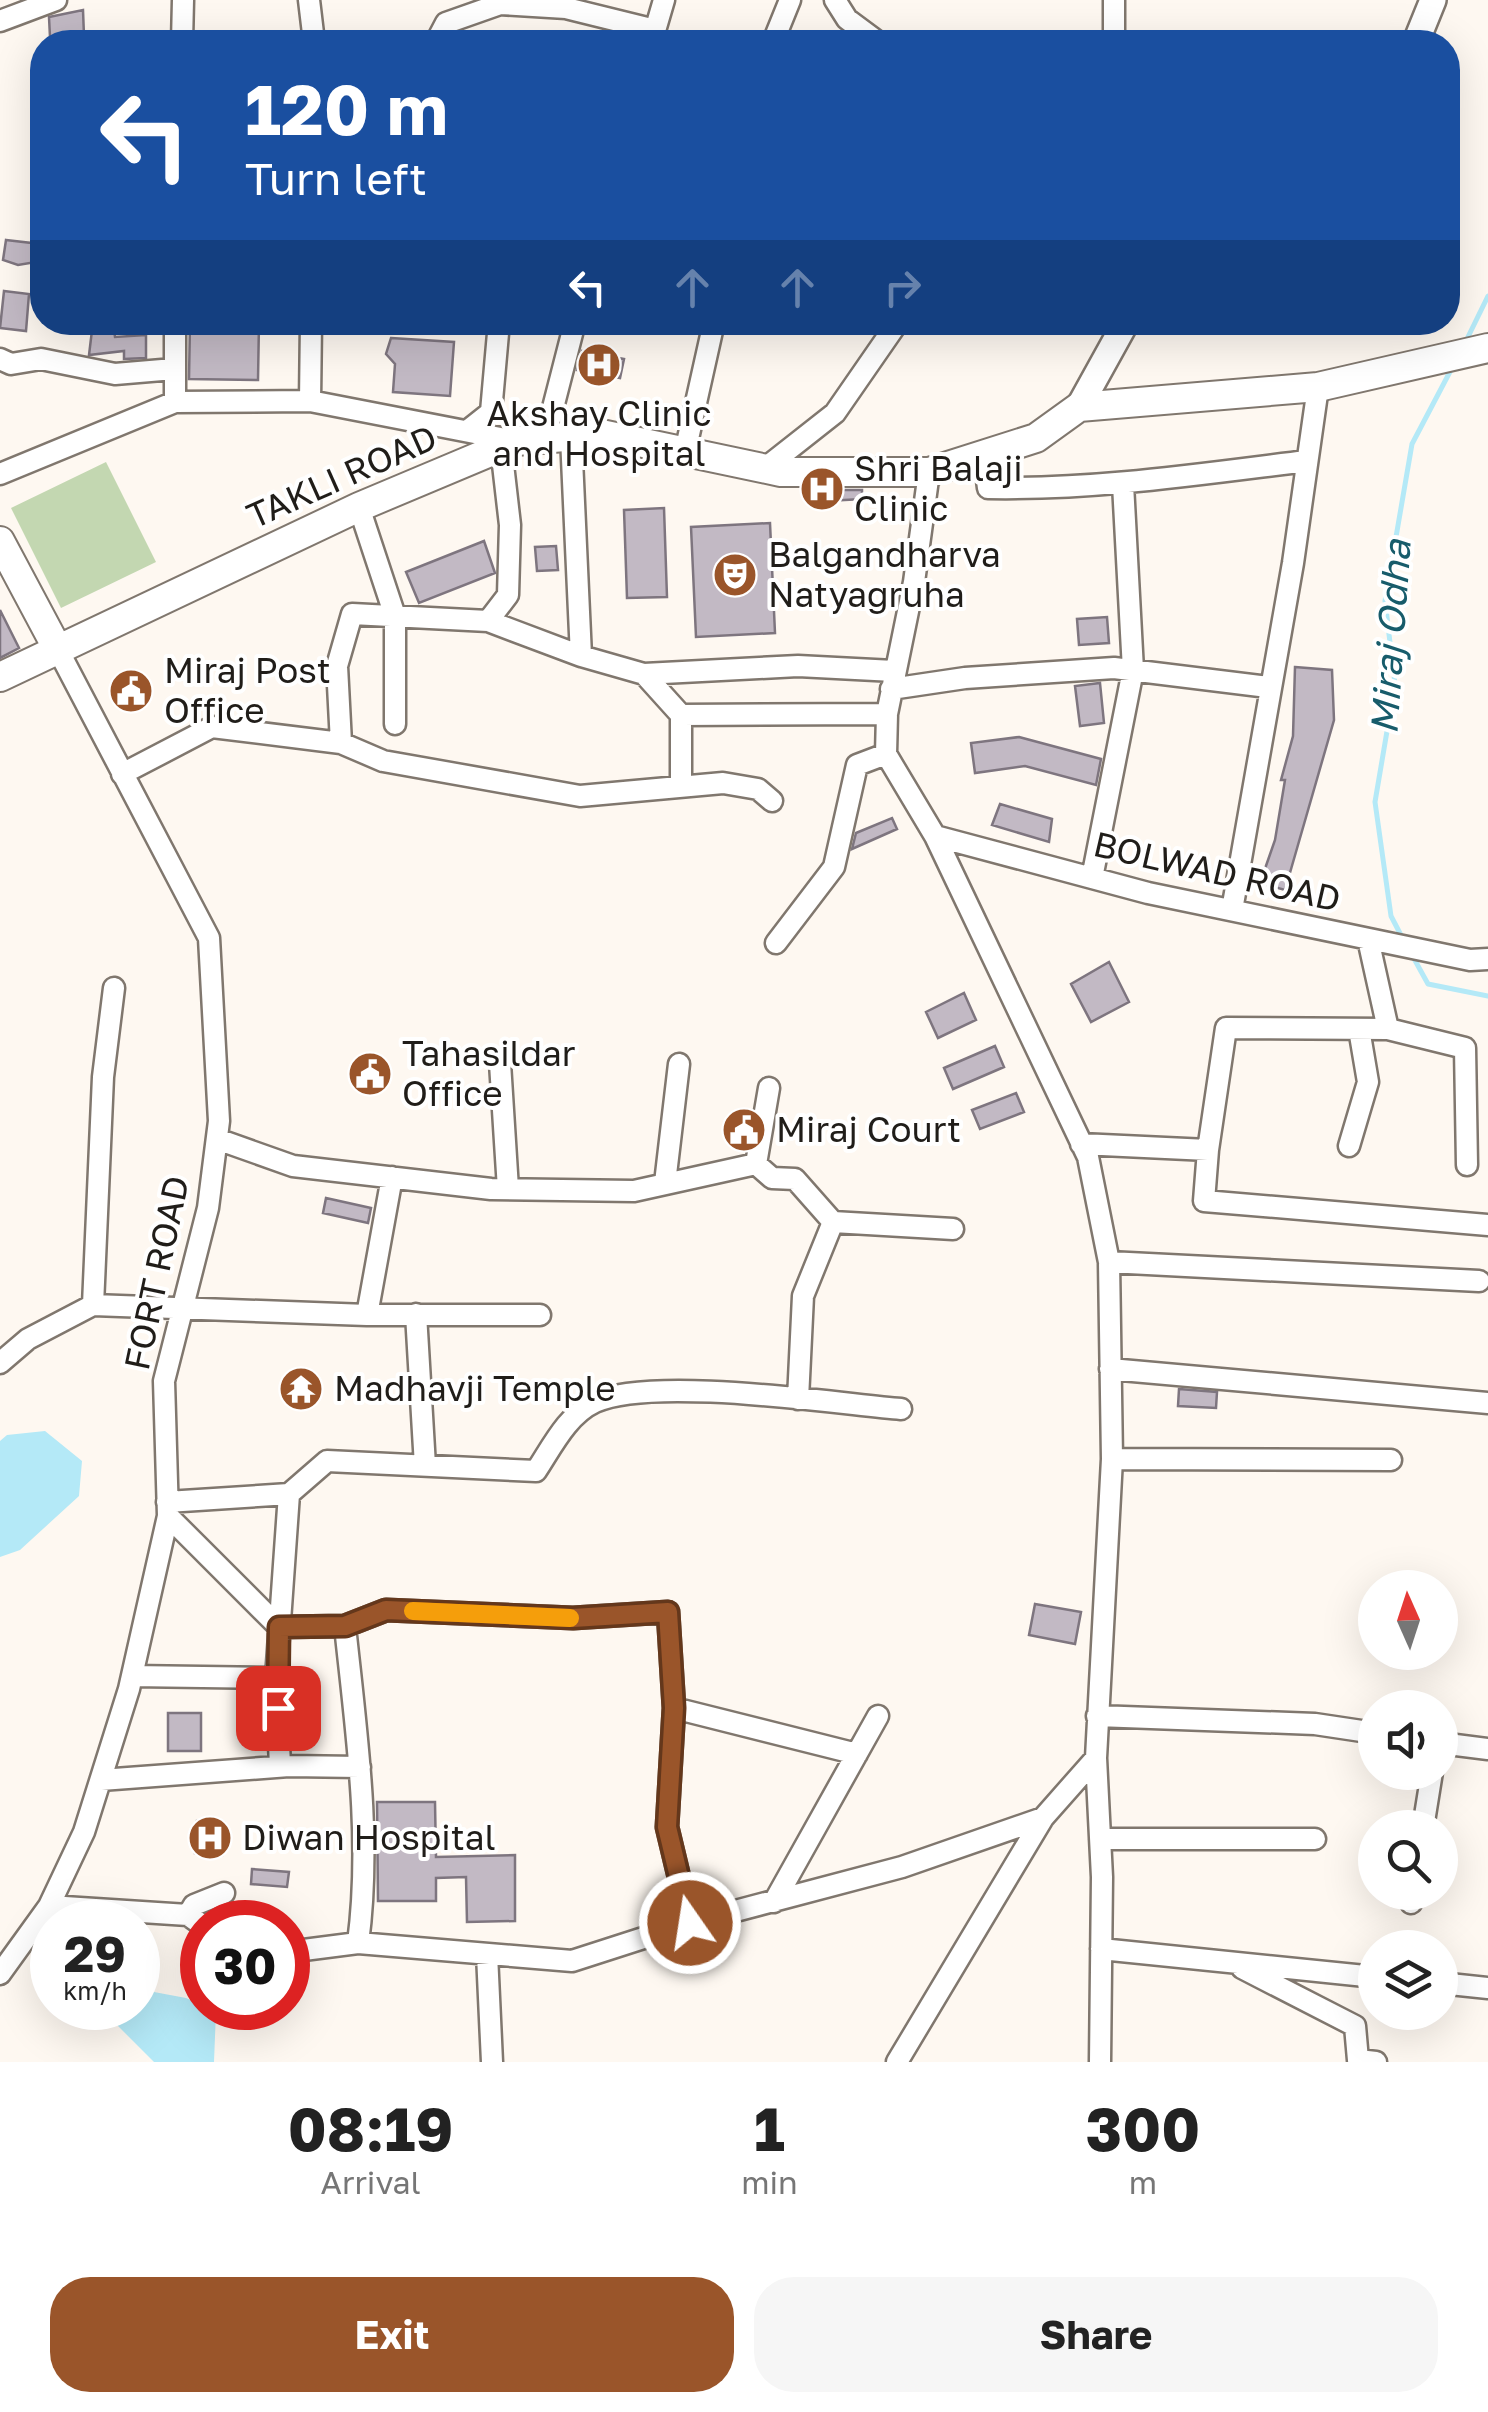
<!DOCTYPE html>
<html lang="en">
<head>
<meta charset="utf-8">
<style>
  body { margin:0; font-family:"Golos Text",sans-serif; background:#f6f6f6; color:#222; height:100vh; display:flex; flex-direction:column; font-size:38px; white-space:nowrap }
  * { box-sizing:border-box; margin:0 }
  p { font-size:32px; color:#767676 }
  .icon { flex:none; width:55px; height:55px; fill:none; stroke:currentColor; stroke-width:2; stroke-linecap:round; stroke-linejoin:round }
  .map { position:relative; height:2062px; overflow:hidden }
  .sheet { display:flex; flex-direction:column; background:#fff; flex:1 }
  .sheet>* { flex:none }
  .banner { position:absolute; left:30px; top:30px; width:1430px; height:305px; border-radius:40px; box-shadow:0 10px 40px #0002; background:#1a4fa0; color:#fff; overflow:hidden }
  .needle { width:65px; rotate:357deg }
  .tools { position:absolute; left:1358px; top:1570px; display:grid; gap:20px }
  .tools a { display:grid; place-items:center; width:100px; height:100px; border-radius:50%; background:#fff; box-shadow:0 10px 40px #0002; font-size:50px }
  .speed { position:absolute; left:30px; top:1900px; display:flex; gap:20px; font-size:50px; font-weight:700; text-align:center }
  .speed>* { display:grid; place-content:center; width:130px; height:130px; border-radius:50%; background:#fff; box-shadow:0 10px 40px #0002; line-height:1 }
  .speed small { font-size:25px; font-weight:400 }
  .speed .limit { border:15px solid #d22; background:#fff; color:#111 }
  .pin { position:absolute; display:grid; place-items:center; width:85px; height:85px; color:#fff; margin:-42px; border-radius:20px; box-shadow:0 5px 15px #0006 }
  .me { position:absolute; width:110px; margin:-55px; rotate:347deg; stroke-linejoin:round; filter:drop-shadow(0 0 8px #0008) }
  .turn { display:flex; align-items:center; gap:35px; height:210px; padding:0 50px; font-size:45px }
  .turn .icon { width:130px; height:130px; stroke-width:2.5 }
  .turn b { display:block; font-size:70px; line-height:85px }
  .lanes { display:flex; align-items:center; height:95px; padding:0 50px; background:#0003; justify-content:center; gap:50px; direction:ltr }
  .lanes .off { opacity:.35 }
  .eta { display:flex; justify-content:space-evenly; align-items:center; height:170px; text-align:center }
  .eta b { font-size:60px; font-weight:700; line-height:70px }
  .button { display:flex; gap:20px; margin-top:auto; padding:20px 50px }
  .button a { flex:1; height:115px; border-radius:40px; background:#9a552a; color:#fff; font-size:40px; font-weight:700; line-height:115px; text-align:center }
  .button a+a { background:#f6f6f6; color:#222 }
  .map>svg:first-child { display:block }
  .green { fill:#c3d7b1 }
  .water { fill:#b4e9f7 }
  .lines { fill:none; stroke-linecap:round; stroke-linejoin:round }
  .stream { stroke:#b4e9f7; stroke-width:5 }
  .building { fill:#c2b9c4; stroke:#7e757f; stroke-width:2.5 }
  .minor-casing { stroke:#80776e; stroke-width:25 }
  .tertiary-casing { stroke:#80776e; stroke-width:30 }
  .secondary-casing { stroke:#80776e; stroke-width:32 }
  .minor { stroke:#fff; stroke-width:20 }
  .tertiary { stroke:#fff; stroke-width:25 }
  .secondary { stroke:#fff; stroke-width:28 }
  .route-casing { stroke:#64371b; stroke-width:25 }
  .route { stroke:#9a552a; stroke-width:18 }
  .slow { stroke:#f59e0b; stroke-width:18 }
  .labels { text-anchor:middle; stroke-width:8; stroke-linejoin:round; paint-order:stroke }
  .poi-label { font-size:35px; fill:#201d19; stroke:#fff; text-anchor:start }
  .street-label { font-size:35px; fill:#201d19; stroke:#fff }
  .water-label { font-size:38px; font-style:italic; fill:#175c6b; stroke:#fff }
</style>
</head>
<body>
<div class="map">
<svg width="1488" height="2062" viewBox="0 0 1488 2062">
  <rect width="100%" height="100%" fill="#fef8f1"/>
  <path class="green" d="M106,462l50,100 -95,46 -50,-100z"/>
  <path class="water" d="M45,1431l37,30 -3,35 -59,54 -20,7v-116l7,-6z
    M138,1989l48,9 30,13 -2,51h-60l-45,-45v-9h29z"/>
  <g class="lines">
    <path class="stream" d="M1465,343l23,-47
      M1404,941l-13,-25 -16,-114 20,-118 -10,-83 27,-157 41,-78
      M1412,955l16,29 60,12"/>
  </g>
  <path class="building" d="M83,10l1,26 -34,1 -1,-20z
    M6,240l34,4 2,17 -24,4 -15,-5z
    M4,291l25,3 -3,37 -26,-3z
    M93,322h20l2,15 31,-2v23l-22,1v-8l-35,4z
    M190,322h69l-1,58 -69,-1z
    M391,338l63,4 -4,54 -57,-4 2,-28 -9,-10z
    M582,351l42,8 -4,19 -43,-8z
    M808,490h54v9l-53,3z
    M664,508l3,89 -40,1 -3,-88z
    M770,523l5,110 -79,4 -5,-110z
    M484,541l11,32 -76,30 -13,-31z
    M556,546l2,24 -21,1 -2,-24z
    M0,610l19,38 -19,10z
    M1107,617l2,26 -30,2 -2,-26z
    M1295,667l37,3 2,50 -49,170 -25,-7 15,-43 10,-60h-4l12,-44z
    M1100,683l4,40 -24,3 -5,-40z
    M1019,737l82,22 -5,26 -71,-19 -50,7 -4,-30z
    M1000,804l52,15 -3,23 -57,-17z
    M892,818l5,11 -45,20 4,-16z
    M1109,962l20,40 -38,20 -20,-38z
    M964,993l12,27 -38,18 -12,-26z
    M995,1046l9,21 -51,22 -9,-21z
    M1016,1093l8,19 -44,17 -8,-19z
    M326,1198l45,10 -3,15 -45,-10z
    M1179,1389l38,3 -1,16 -38,-2z
    M1035,1604l46,8 -6,32 -46,-9z
    M168,1713h33v38h-33z
    M377,1802h58l1,55 79,-2v66l-48,1 -1,-45 -30,1v23h-58z
    M197,1821l27,2 -2,32 -27,-2z
    M252,1869l37,3 -2,15 -36,-3z"/>
  <g class="lines">
    <defs>
      <path id="minor" d="M309,0l5,42
        M835,0l12,19 31,23
        M0,21l56,-21
        M652,41l12,-41
        M182,42l1,-42
        M436,42l10,-19 54,-19 66,4 89,22
        M773,42l17,-42
        M1114,42v-42
        M0,359l11,5 30,-5 74,15 59,-5
        M310,401l1,-79
        M175,402l135,-1 206,40
        M467,431l24,-19 8,-90
        M571,437l10,219 63,18 154,-8 96,5
        M545,439l30,-117
        M685,452l29,-130
        M984,456l4,32c107,2 213,-14 319,-27
        M764,469l71,-56 63,-91
        M0,474l175,-72v-80
        M359,507l36,109v108
        M488,621l93,35
        M644,674l37,41 206,-1
        M891,689l74,-11 149,-10 154,19
        M681,715v68
        M341,743l-4,-77 15,-52 136,7 20,-26 2,-70 -9,-78
        M122,774l90,-47 129,16 42,18 197,35 143,-13 35,6 14,12
        M935,836l213,57 322,67 18,-1
        M1092,878l41,-208 -10,-186
        M1232,910l61,-347 25,-176
        M1368,939l20,90 77,19 2,117
        M776,943l58,-76 23,-102 29,-11
        M500,1063l8,126
        M217,1139l76,27 198,23 143,2 122,-27 16,14 23,1 38,43 120,7
        M1081,1144l127,6 18,-122 162,1
        M1349,1146l19,-64 -9,-53
        M1208,1150l-4,51 284,24
        M756,1164l13,-76
        M665,1183l14,-119
        M1109,1262l370,19
        M93,1305l10,-228 11,-89
        M416,1314l9,152
        M367,1315l25,-138
        M0,1363l28,-24 65,-34 274,10h173
        M1110,1369l378,34
        M798,1399l5,-103 30,-74
        M1112,1459l279,1
        M289,1494l38,-33 209,10c16,-24 31,-56 59,-69 57,-26 237,1 306,7
        M167,1502l122,-8 -13,184 4,88
        M168,1516l111,111 66,-1 41,-16 187,8 95,-6 6,96 -7,119 23,96
        M345,1626c11,105 27,212 13,317
        M132,1676l144,2
        M674,1708l183,46
        M1097,1716l218,8 60,9
        M1440,1743l48,6
        M1096,1758l6,119 -2,185
        M101,1780l188,-14 71,1
        M1423,1828l9,-56
        M1100,1839h215
        M774,1902l104,-186
        M1411,1903l1,-11
        M49,1906l139,9 14,10
        M188,1915l6,-10 30,-12
        M1101,1949l274,28
        M288,1952l70,-9 214,18 118,-38 212,-56 141,-49
        M487,1954l5,108
        M1242,1968l113,58 3,34 18,2
        M0,1974l49,-68 35,-74 45,-143 39,-173 -4,-135 44,-173 11,-87 -10,-183 -152,-290
        M1440,1983l48,5
        M897,2062l146,-244 53,-60 16,-299 -3,-197 -21,-105 -153,-321 -49,-82 1,-40 27,-132 15,-110"/>
      <path id="tertiary" d="M1416,42l17,-42
        M1079,407l47,-85"/>
      <path id="secondary" d="M0,541l57,107
        M0,677l359,-170 157,-66 85,-7 180,38h148l107,-34 43,-31 239,-20 170,-39"/>
    </defs>
    <use href="#minor" class="minor-casing"/>
    <use href="#tertiary" class="tertiary-casing"/>
    <use href="#secondary" class="secondary-casing"/>
    <use href="#minor" class="minor"/>
    <use href="#tertiary" class="tertiary"/>
    <use href="#secondary" class="secondary"/>
  </g>
  <g class="lines">
    <defs>
      <path id="route" d="M278,1708l1,-81 66,-1 41,-16 187,8 95,-6 6,96 -7,119 23,96"/>
    </defs>
    <use href="#route" class="route-casing"/>
    <use href="#route" class="route"/>
    <path class="slow" d="M413,1611l157,7"/>
  </g>
  <defs>
    <symbol id="hospital-disc" viewBox="-11 -11 22 22"><circle r="9.5" fill="#9a552a" stroke="#fff"/><path d="M-5-5h3v3.5h4V-5h3V5h-3V1.5h-4V5h-3Z" fill="#fff"/></symbol>
    <symbol id="theatre-disc" viewBox="-11 -11 22 22"><circle r="9.5" fill="#9a552a" stroke="#fff"/><path d="M-5-5.5Q0-4 5-5.5V0Q5 5 0 6Q-5 5-5 0ZM-3.3-2.5H-1v1.5H-3.3ZM1-2.5H3.3v1.5H1ZM-2.8 1Q0 5.5 2.8 1Z" fill="#fff"/></symbol>
    <symbol id="civic-disc" viewBox="-11 -11 22 22"><circle r="9.5" fill="#9a552a" stroke="#fff"/><path d="M-.6-6.5H3V-4.5H.6V-3L4-1V1h2V6H-6V1h2V-1L-.6-3ZM-1.2 2.5V6h2.4V2.5Z" fill="#fff"/></symbol>
    <symbol id="temple-disc" viewBox="-11 -11 22 22"><circle r="9.5" fill="#9a552a" stroke="#fff"/><path d="M0-6L5-2H3V0L6.5 2.5H4V6H1.5V3h-3V6H-4V2.5H-6.5L-3 0V-2H-5Z" fill="#fff"/></symbol>
  </defs>
  <g fill-rule="evenodd">
    <use href="#hospital-disc" x="574" y="340" width="50" height="50"/>
    <use href="#hospital-disc" x="797" y="464" width="50" height="50"/>
    <use href="#theatre-disc" x="710" y="550" width="50" height="50"/>
    <use href="#civic-disc" x="106" y="666" width="50" height="50"/>
    <use href="#civic-disc" x="345" y="1049" width="50" height="50"/>
    <use href="#civic-disc" x="719" y="1105" width="50" height="50"/>
    <use href="#temple-disc" x="276" y="1364" width="50" height="50"/>
    <use href="#hospital-disc" x="185" y="1813" width="50" height="50"/>
  </g>
  <g class="labels">
    <g class="poi-label">
      <text x="599" y="426" text-anchor="middle">Akshay Clinic<tspan x="599" dy="40">and Hospital</tspan></text>
      <text x="854" y="481">Shri Balaji<tspan x="854" dy="40">Clinic</tspan></text>
      <text x="768" y="567">Balgandharva<tspan x="768" dy="40">Natyagruha</tspan></text>
      <text x="164" y="683">Miraj Post<tspan x="164" dy="40">Office</tspan></text>
      <text x="402" y="1066">Tahasildar<tspan x="402" dy="40">Office</tspan></text>
      <text x="776" y="1142">Miraj Court</text>
      <text x="334" y="1401">Madhavji Temple</text>
      <text x="242" y="1850">Diwan Hospital</text>
    </g>
    <g class="street-label">
      <text transform="translate(342 477) rotate(-24)" y="12">TAKLI ROAD</text>
      <text transform="translate(1217 872) rotate(13)" y="12">BOLWAD ROAD</text>
      <text transform="translate(157 1273) rotate(-78)" y="12">FORT ROAD</text>
    </g>
    <g class="water-label">
      <text transform="translate(1391 637) rotate(-86)" y="13">Miraj Odha</text>
    </g>
  </g>
</svg>
<div class="tools">
<a><svg class="needle" viewBox="-14 -14 28 28"><path d="M0-13l5 13h-10z" fill="#e53935"/><path d="M0 13l5-13h-10z" fill="#767676"/></svg></a>
<a><svg class="icon" aria-label="sound" viewBox="0 0 24 24"><path d="M4 9h4l5-4v14l-5-4H4zM17 9q2 3 0 6"/></svg></a>
<a><svg class="icon" aria-label="search" viewBox="0 0 24 24"><circle cx="10" cy="10" r="6"/><path d="M15 15l6 6"/></svg></a>
<a><svg class="icon" aria-label="layers" viewBox="0 0 24 24"><path d="M12 4l9 5-9 5-9-5zM3 14l9 5 9-5"/></svg></a>
</div>
<div class="speed"><div>29<small>km/h</small></div><div class="limit">30</div></div>
<div class="pin" style="left:278px;top:1708px;background:#d93025"><svg class="icon" aria-label="arrive" viewBox="0 0 24 24"><path d="M6 21V4h12l-3 4 3 4H6"/></svg></div>
<svg class="me" style="left:690px;top:1923px" viewBox="-20 -20 40 40"><circle r="17" fill="#9a552a" stroke="#fff" stroke-width="3"/><path d="M0-11L8 9 0 5-8 9z" fill="#fff"/></svg>
<div class="banner">
<div class="turn"><svg class="icon" aria-label="left" viewBox="0 0 24 24"><path d="M17 20v-9H6M10 6l-5 5 5 5"/></svg><div><b>120 m</b>Turn left</div></div>
<div class="lanes"><svg class="icon" aria-label="left" viewBox="0 0 24 24"><path d="M17 20v-9H6M10 6l-5 5 5 5"/></svg><svg class="icon off" aria-label="ahead" viewBox="0 0 24 24"><path d="M12 20V5M6 11l6-6 6 6"/></svg><svg class="icon off" aria-label="ahead" viewBox="0 0 24 24"><path d="M12 20V5M6 11l6-6 6 6"/></svg><svg class="icon off" aria-label="right" viewBox="0 0 24 24"><path d="M7 20v-9h11M14 6l5 5-5 5"/></svg></div>
</div>
</div>
<section class="sheet">
<div class="eta">
<div><b>08:19</b><p>Arrival</p></div>
<div><b>1</b><p>min</p></div>
<div><b>300</b><p>m</p></div>
</div>
<div class="button"><a>Exit</a><a>Share</a></div>
</section>
</body>
</html>
